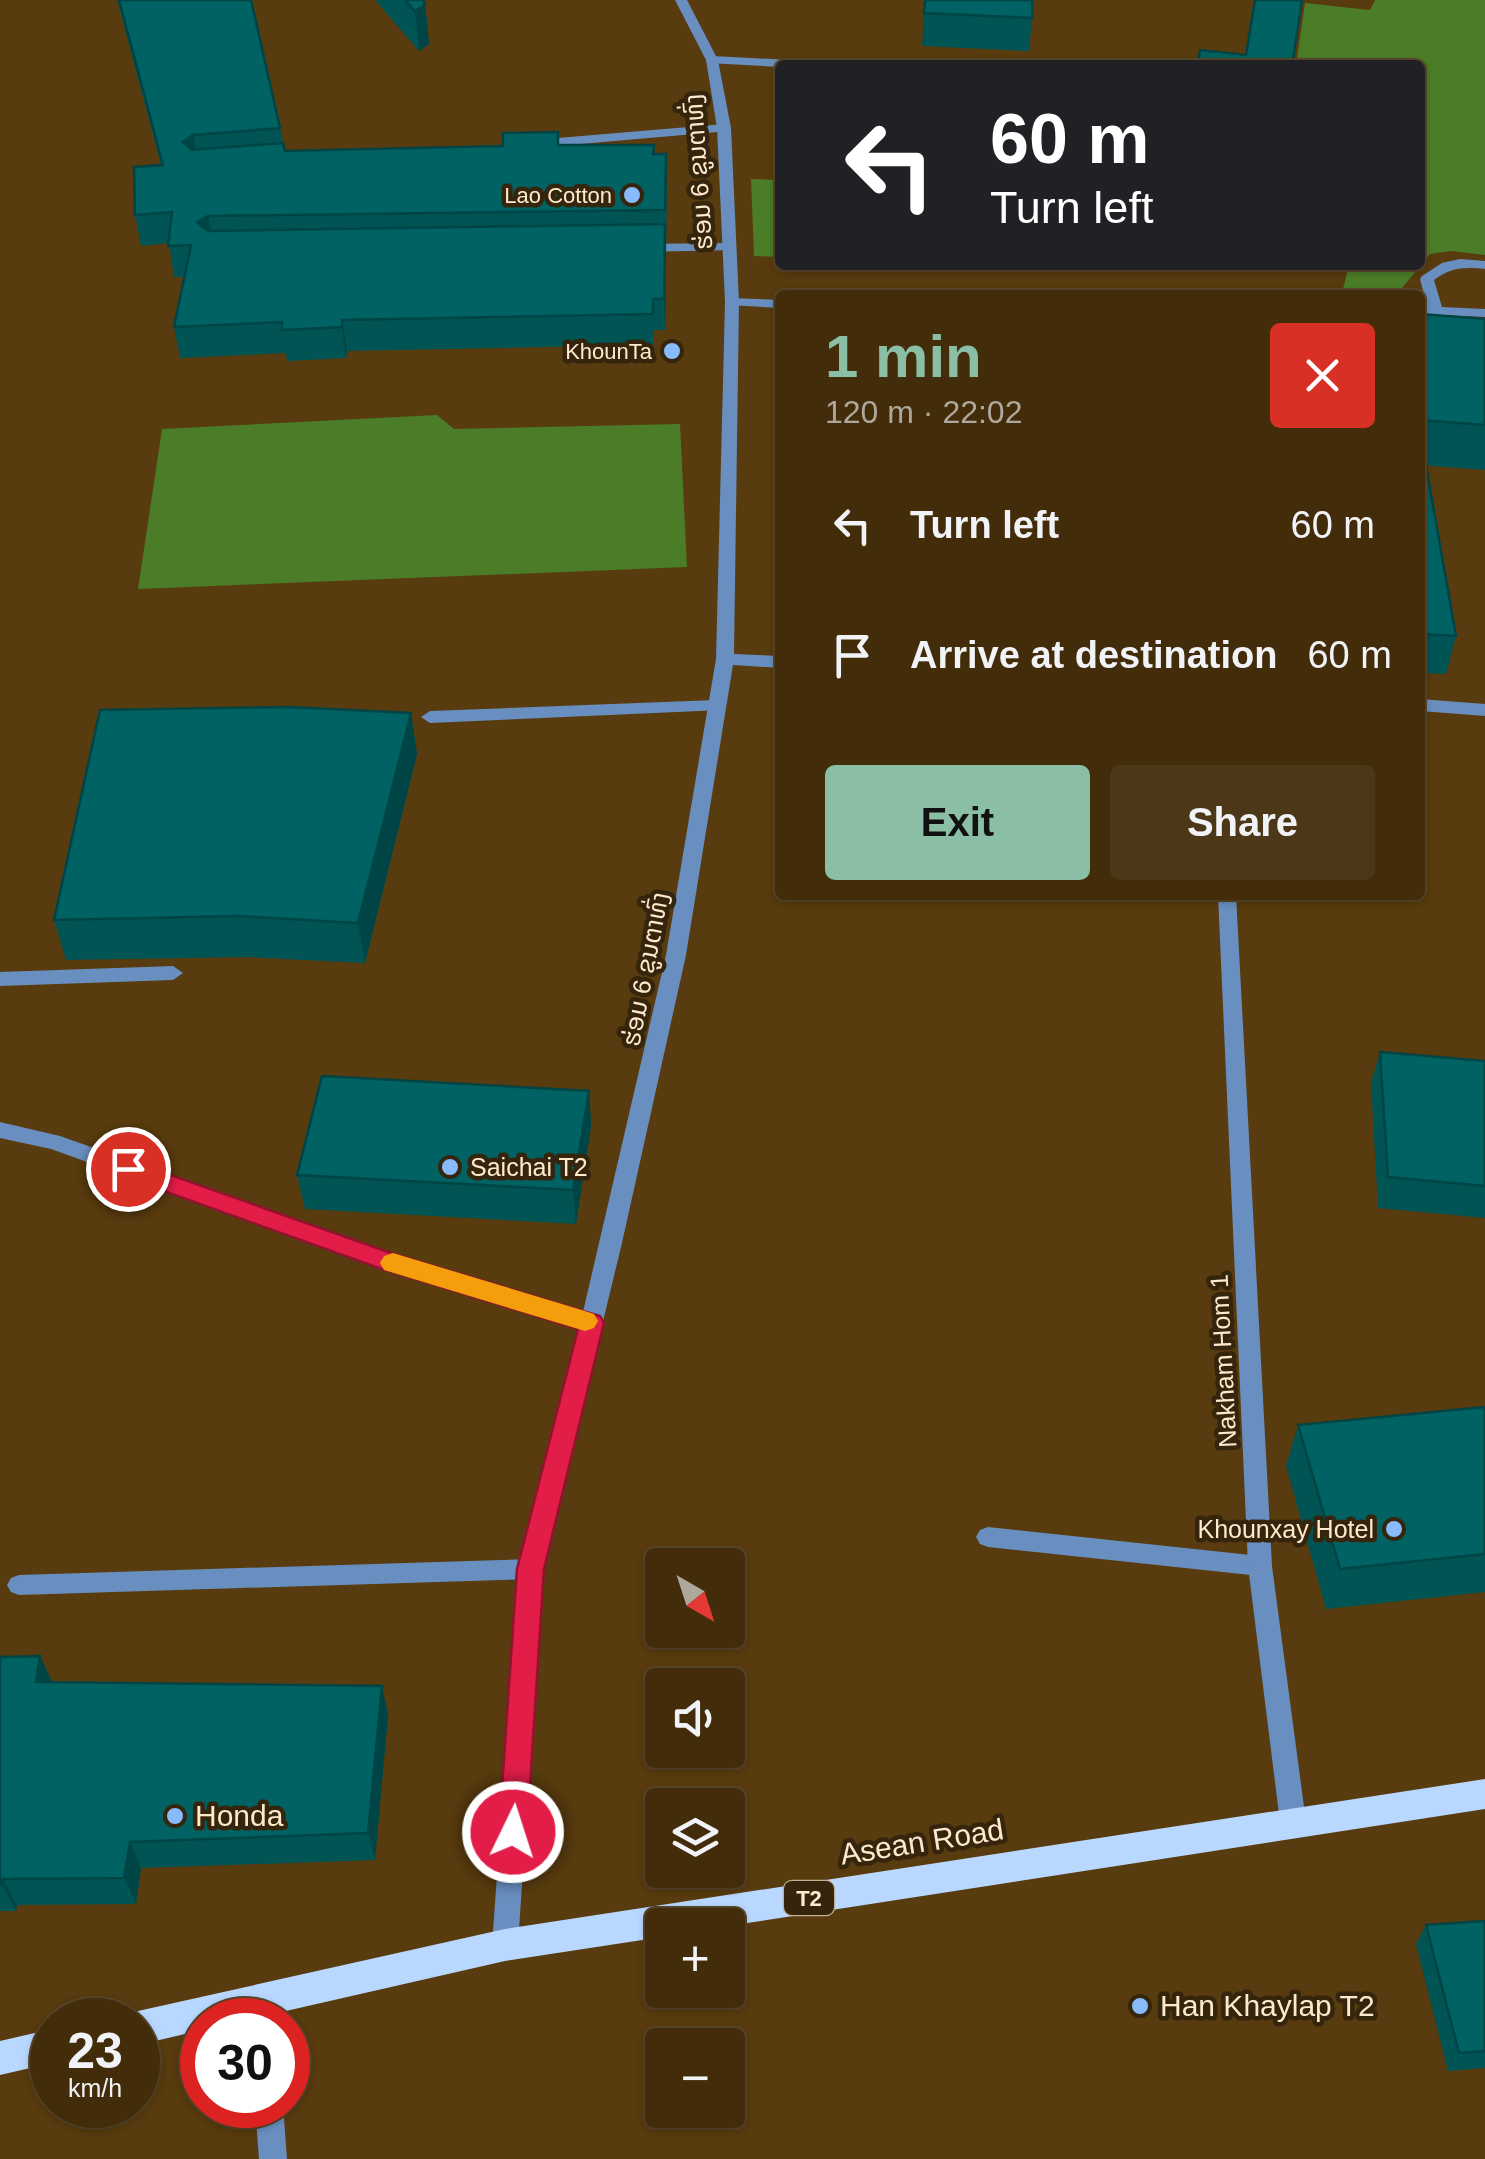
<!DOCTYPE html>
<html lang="en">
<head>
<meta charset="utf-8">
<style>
  body { margin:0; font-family:Arial,"Noto Sans Lao",sans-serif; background:#4c3818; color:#f1f3f6; height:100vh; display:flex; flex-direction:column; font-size:38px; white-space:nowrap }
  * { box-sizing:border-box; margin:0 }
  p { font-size:32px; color:#aea79c }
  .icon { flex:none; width:55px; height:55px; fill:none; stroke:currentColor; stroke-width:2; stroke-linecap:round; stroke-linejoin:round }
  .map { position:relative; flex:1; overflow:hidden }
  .side { position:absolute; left:775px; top:290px; width:650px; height:610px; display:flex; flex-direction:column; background:#422c0a; border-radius:10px; box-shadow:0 2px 8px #0004,0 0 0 2px #5a482b }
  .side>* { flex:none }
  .guide { position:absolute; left:775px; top:60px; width:650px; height:210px; border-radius:10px; box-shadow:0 2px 8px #0004,0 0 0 2px #5a482b; background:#202124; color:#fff; overflow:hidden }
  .needle { width:65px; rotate:141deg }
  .tools { position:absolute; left:645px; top:1548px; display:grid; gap:20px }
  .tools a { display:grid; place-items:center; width:100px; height:100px; border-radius:10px; background:#422c0a; box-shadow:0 2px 8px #0004,0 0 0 2px #5a482b; font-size:50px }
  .speed { position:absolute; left:30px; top:1998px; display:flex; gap:20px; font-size:50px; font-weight:700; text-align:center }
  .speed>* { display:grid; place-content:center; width:130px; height:130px; border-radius:50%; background:#422c0a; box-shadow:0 2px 8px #0004,0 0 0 2px #5a482b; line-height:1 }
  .speed small { font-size:25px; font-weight:400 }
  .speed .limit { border:15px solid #d22; background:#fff; color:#111 }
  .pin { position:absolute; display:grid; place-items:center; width:85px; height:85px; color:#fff; margin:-42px; border:5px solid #fff; border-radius:50%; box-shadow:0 2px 10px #0007 }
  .me { position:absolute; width:110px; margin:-55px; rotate:4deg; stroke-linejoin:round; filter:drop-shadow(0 0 8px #0008) }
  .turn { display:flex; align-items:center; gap:35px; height:210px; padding:0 50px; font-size:45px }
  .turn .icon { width:130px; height:130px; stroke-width:2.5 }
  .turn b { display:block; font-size:70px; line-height:85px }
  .round { display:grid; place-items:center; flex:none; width:105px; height:105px; border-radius:10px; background:#4c3818 }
  .headline { display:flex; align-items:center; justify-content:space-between; height:170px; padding:0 50px }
  h1 { font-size:60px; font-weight:700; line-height:75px; color:#8abfa5 }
  .action { display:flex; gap:20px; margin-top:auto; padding:20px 50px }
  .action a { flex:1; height:115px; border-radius:10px; background:#8abfa5; color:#111; font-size:40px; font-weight:700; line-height:115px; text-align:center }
  .action a+a { background:#4c3818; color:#f1f3f6 }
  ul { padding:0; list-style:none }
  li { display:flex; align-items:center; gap:30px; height:130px; padding:0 50px }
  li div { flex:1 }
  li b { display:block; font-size:38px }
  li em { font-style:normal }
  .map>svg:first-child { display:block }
  .green { fill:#4b7c27 }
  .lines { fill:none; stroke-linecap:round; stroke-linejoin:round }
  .service { fill:#688fbf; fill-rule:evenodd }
  .minor { fill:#688fbf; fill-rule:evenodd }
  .primary { fill:#b9d8ff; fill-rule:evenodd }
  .wall { fill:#005454 }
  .shaded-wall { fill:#004545 }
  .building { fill:#006262; stroke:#004545; stroke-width:2.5 }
  .route { fill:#e11d48; stroke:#92132f; stroke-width:2.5 }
  .slow { fill:#f59e0b }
  .poi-dot { fill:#87bbfb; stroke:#35250d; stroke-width:4 }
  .labels { text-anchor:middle; stroke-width:9; stroke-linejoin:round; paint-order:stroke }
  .far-poi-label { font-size:22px; fill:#ffe9cd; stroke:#35250d; text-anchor:end }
  .shield { fill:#35250d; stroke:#c2ae93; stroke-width:2.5 }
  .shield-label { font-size:22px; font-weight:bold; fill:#ffe9cd }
  .street-label { font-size:25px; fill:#ffe9cd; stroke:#35250d }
  .poi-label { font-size:25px; fill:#ffe9cd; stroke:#35250d; text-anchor:start }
  .near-poi-label { font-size:30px; fill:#ffe9cd; stroke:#35250d; text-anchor:start }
  .near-street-label { font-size:30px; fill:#ffe9cd; stroke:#35250d }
</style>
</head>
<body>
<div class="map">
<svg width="1485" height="2159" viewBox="0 0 1485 2159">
  <rect width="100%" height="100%" fill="#583b0e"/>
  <path class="green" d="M1375,0h110v255l-34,-4 -21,3 -33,40 -54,-5 6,-24h71v-200h-124l9,-62 65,7z
    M751,179l29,1v77l-26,-1z
    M437,415l17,14 226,-5 7,143 -549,22 24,-160z"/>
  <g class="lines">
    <path class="service" d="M712,56l98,5 6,4 -36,2 -73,-4 -1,-3z
      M724,124l7,4 -2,3 -195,17 -7,-4 7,-4z
      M729,243l5,1v6l-94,2 -7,-4 7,-4z
      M1460,259l25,2v8c-20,-2 -34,-2 -51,11l8,27 43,2v8l-65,-3v-8h7l-7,-27 2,-3 20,-13z
      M732,298l48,2v8l-53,-3 -2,-3z
      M716,700l6,2 3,4 -3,4 -292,13 -9,-6 9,-6z
      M988,1527l272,29 8,3 4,7 -4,7 -8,3 -272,-29 -8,-3 -4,-7 4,-7z
      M531,1559l8,3 4,7 -4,7 -8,3 -512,16 -8,-3 -4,-7 4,-7 8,-3z
      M255,2105h28l4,54h-28z"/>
    <path class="minor" d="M675,0h12l31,60 13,68 8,174 -5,352 46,2v12l-47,-3 -47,290 -64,288 -79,326 -25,376 -4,9 -9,4 -9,-4 -4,-9 27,-376 60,-241 -200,-61 -328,-118 -51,-11v-16l60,14 330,117 193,59 83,-357 50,-296 9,-357 -8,-174 -11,-68z
      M1420,699l65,5v12l-65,-5z
      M1218,895h18l36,671 34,256 -4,8 -9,4 -9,-4 -4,-8 -32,-256z
      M173,966l10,7 -10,7 -173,6v-14z"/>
    <path class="primary" d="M1485,1779v30l-757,117 -66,-1v12l-157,24 -259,59h-44v10l-64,15v-25h-13l13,-9 367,-82z
      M52,2029v34l-52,12v-34z"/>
  </g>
  <path class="wall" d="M117,0h134l34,151 274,-6h95v9l13,30 -2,146h-11l-1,15 -306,6 -1,7 -59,3 -1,-8 -106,5 -6,-31 11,-50h-11l-5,-34 -28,3 -6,-31 26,-50z
    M375,0h48l2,4 4,40 -10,7z
    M925,0l107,18 -3,33 -107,-5z
    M1420,314l65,5v151l-65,-5z
    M1420,466l36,170 -10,38 -26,-1z
    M411,713l6,41 -52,209 -119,-6 -180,3 -12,-40z
    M1380,1052l105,9v157l-107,-10 -7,-125z
    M589,1091l2,35 -15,98 -271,-15 -8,-34z
    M1485,1407v185l-159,17 -40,-143 12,-41z
    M40,1656l12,26 336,32 -13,146 -234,8 -5,36 -119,1 -1,6h-16v-254z
    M1485,1921v147l-37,3 -32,-127 10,-19z"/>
  <path class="shaded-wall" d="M425,4l4,40 -10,7 -4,-40z
    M193,135l6,30 -16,-23z
    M208,216l5,30 -16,-24z
    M665,224l1,31 -1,75 -1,-31z
    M342,320l5,31 -1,7 -4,-31z
    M411,713l6,41 -52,209 -7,-40z
    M589,1091l2,35 -15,98 -3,-34z
    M40,1656l13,28 -17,-2z
    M382,1686l6,28 -13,146 -7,-27z
    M130,1842l11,26 -5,36 -12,-26z
    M3,1879l14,26 -1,6 -14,-26z"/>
  <path class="building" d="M119,0h132l29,128 -87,7 -10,7 9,8 91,-7 2,8 218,-5v-13l55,-1v13h96l-1,9h13l-1,56 -457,6 -11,6 11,9 457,-7 -1,75h-11v15l-311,6v7l-60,3v-8l-108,5 17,-82 -23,1 4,-34 -37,3 -1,-48 29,-2z
    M405,0h18l2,4 -10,7z
    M925,0h107v18l-108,-5z
    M1255,0h47l-9,59 43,4 -1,2h-137l2,-15 46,5z
    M1420,314l65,5v106l-65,-5z
    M1420,466h6l30,170 -36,-2z
    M288,707l123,6 -53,210 -121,-7 -183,4 46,-210z
    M1380,1052l105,9v125l-97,-9z
    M322,1076l267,15 -16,99 -276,-15z
    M1485,1407v147l-145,15 -42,-144z
    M40,1656l-4,26 346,4 -14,147 -238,9 -6,36 -121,1 -1,6h-2v-228z
    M1485,1921v130l-26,2 -33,-128z"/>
  <path class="route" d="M128,1160l263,93 209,63 4,7 -60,246 -17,263 -4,10 -10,4 -10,-4 -4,-10 18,-263 61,-240 -199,-61 -260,-93 -3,-6 3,-7z"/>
  <path class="slow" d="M393,1253l192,58 9,3 4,7 -4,7 -9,3 -201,-61 -4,-7 4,-7z"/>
  <g class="poi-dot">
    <circle cx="632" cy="195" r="10"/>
    <circle cx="672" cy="351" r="10"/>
    <circle cx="450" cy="1167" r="10"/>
    <circle cx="1394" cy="1529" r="10"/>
    <circle cx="175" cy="1816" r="10"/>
    <circle cx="1140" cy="2006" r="10"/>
  </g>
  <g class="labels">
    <g class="far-poi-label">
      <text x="612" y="203">Lao Cotton</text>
      <text x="652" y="359">KhounTa</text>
    </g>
    <rect class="shield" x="784" y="1881" width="50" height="34" rx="8"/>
    <g class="shield-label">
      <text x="809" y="1906">T2</text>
    </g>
    <g class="street-label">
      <text transform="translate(698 172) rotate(-94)" y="9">ຮ່ອມ 6 ຂູນຕາທົ່ງ</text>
      <text transform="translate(645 969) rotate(-79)" y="9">ຮ່ອມ 6 ຂູນຕາທົ່ງ</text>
      <text transform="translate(1223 1361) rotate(-93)" y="9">Nakham Hom 1</text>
    </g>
    <g class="poi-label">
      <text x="470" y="1176">Saichai T2</text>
      <text x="1374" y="1538" text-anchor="end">Khounxay Hotel</text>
    </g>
    <g class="near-poi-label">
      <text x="195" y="1826">Honda</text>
      <text x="1160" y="2016">Han Khaylap T2</text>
    </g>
    <g class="near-street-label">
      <text transform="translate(922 1842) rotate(-9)" y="10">Asean Road</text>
    </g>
  </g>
</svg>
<div class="tools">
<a><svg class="needle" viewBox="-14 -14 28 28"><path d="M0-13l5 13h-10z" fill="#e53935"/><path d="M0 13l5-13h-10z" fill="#aea79c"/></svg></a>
<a><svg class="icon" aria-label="sound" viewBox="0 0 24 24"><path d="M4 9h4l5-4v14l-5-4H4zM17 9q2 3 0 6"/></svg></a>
<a><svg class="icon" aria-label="layers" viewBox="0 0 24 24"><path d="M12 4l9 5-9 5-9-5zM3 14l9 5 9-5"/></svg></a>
<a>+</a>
<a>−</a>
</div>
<div class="speed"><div>23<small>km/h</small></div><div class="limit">30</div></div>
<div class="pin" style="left:128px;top:1169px;background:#d93025"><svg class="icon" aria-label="arrive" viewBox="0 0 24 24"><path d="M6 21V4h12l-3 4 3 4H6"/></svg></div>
<svg class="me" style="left:513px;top:1832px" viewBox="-20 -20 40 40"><circle r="17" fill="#e11d48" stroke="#fff" stroke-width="3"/><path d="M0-11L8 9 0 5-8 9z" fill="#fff"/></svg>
<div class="guide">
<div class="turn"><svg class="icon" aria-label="left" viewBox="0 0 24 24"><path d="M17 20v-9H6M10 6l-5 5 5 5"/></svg><div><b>60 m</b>Turn left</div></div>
</div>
<section class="side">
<div class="headline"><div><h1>1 min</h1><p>120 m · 22:02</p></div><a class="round" style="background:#d93025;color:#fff"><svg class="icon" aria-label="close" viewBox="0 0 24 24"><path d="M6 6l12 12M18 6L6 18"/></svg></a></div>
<ul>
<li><svg class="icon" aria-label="left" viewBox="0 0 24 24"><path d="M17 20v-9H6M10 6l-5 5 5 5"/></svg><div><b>Turn left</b></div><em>60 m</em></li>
<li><svg class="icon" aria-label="arrive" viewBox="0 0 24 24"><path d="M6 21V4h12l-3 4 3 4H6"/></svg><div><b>Arrive at destination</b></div><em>60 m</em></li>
</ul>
<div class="action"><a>Exit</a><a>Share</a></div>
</section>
</div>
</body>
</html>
